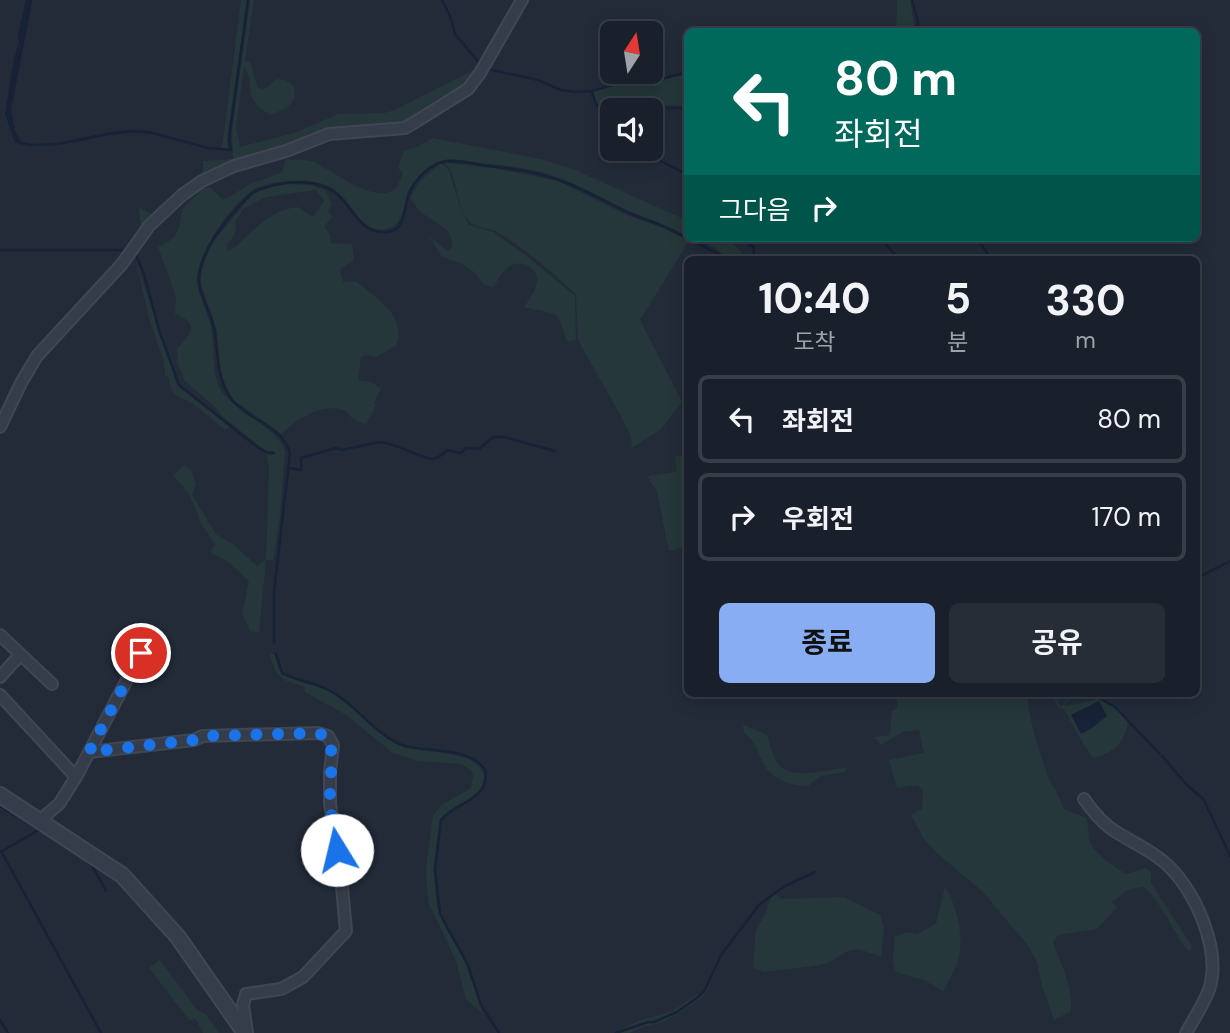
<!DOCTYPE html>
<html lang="ko">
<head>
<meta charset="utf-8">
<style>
  body { margin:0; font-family:"DM Sans","Noto Sans KR",sans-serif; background:#272d37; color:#f1f3f6; height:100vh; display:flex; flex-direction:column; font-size:26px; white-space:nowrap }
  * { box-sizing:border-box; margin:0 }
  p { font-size:23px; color:#9fa3a9 }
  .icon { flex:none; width:38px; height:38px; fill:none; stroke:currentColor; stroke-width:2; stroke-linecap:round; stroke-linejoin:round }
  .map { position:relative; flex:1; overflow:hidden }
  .side { position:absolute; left:684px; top:256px; width:516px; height:441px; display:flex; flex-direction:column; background:#1a202b; border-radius:10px; box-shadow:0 4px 18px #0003,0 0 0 2px #383e47 }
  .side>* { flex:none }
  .guide { position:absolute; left:684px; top:28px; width:516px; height:214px; border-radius:10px; box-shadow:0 4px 18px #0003,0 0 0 2px #383e47; background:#00695c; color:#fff; overflow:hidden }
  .needle { width:46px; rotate:12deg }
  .buttons { position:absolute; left:600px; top:21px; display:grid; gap:14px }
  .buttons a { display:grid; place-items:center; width:63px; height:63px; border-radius:10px; background:#1a202b; box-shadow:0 4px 18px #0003,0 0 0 2px #383e47; font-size:35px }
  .pin { position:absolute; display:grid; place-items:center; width:60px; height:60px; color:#fff; margin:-30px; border:4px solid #fff; border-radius:50%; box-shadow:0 2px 7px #0007 }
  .me { position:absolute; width:77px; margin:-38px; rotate:351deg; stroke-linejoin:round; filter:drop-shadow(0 0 5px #0008) }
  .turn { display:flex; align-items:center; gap:24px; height:147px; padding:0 35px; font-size:32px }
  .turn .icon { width:91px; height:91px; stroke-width:2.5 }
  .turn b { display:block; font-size:49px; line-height:60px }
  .then { display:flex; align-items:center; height:66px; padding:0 35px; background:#0003; gap:14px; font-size:26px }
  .eta { display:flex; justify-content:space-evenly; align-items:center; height:119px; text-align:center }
  .eta b { font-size:42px; font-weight:700; line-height:49px }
  .primary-button { display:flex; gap:14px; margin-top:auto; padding:14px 35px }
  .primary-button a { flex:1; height:80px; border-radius:10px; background:#89adf3; color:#111; font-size:28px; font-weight:700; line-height:80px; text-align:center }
  .primary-button a+a { background:#272d37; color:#f1f3f6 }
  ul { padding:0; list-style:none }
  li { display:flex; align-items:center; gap:21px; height:88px; margin:0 14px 10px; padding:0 21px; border:4px solid #383e47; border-radius:10px }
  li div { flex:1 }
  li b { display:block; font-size:26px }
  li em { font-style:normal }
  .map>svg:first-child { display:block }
  .green { fill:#25373a; fill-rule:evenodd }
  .water { fill:#172236 }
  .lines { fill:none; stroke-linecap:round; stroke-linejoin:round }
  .stream { stroke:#172236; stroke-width:2.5 }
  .minor-casing { stroke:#404653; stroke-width:14 }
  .tertiary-casing { stroke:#404653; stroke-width:18 }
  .minor { stroke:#363d4a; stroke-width:10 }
  .tertiary { stroke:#363d4a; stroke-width:14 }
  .route { stroke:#1a73e8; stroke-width:12; stroke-dasharray:0 21.6 }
</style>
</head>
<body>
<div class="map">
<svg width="1230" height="1033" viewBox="0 0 1230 1033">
  <rect width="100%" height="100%" fill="#232b39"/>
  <path class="green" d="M241,0h6l-20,140 1,9 -6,-1z
    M250,0h4l-9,61 5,1 8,26 7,1 11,-10 8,1 10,6c4,20 -9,22 -24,29 -31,-18 -12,-31 -26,-48l-8,61 4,19 57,-15 41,-18 46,-1 11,-3 84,-43 -12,20 -61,38 -39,3 -152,45 -74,61 -2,-27 12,7 9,-9 40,-29 3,-5v-10l30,-2 -1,-28z
    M897,0h13l5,31h-19z
    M688,73v33l-23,-1 -17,3 -8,-3 -15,3 -9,-2 -14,3 -6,-7 -3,-11 36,-10 25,1z
    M432,138l109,21 34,11 113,51v15c-19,-10 -39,-17 -59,-25 -29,-14 -56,-30 -87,-39 -19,-5 -42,-7 -62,-9 -15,-2 -34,-8 -47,1 -8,5 -17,14 -22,22 -9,14 -4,39 -25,43 -23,5 -33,-24 -47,-36 -11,-9 -26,-13 -40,-12 -14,0 -34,1 -46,9 -22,14 -58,66 -56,92 2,18 13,33 15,51 3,19 -1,40 9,57 16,24 55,36 64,61l-5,65 -7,44h-7l-7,73 -9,-2 -8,-17 7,-33 -22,-20 -17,-9 5,-8 -13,-19 -13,-31 -16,-19 11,-9 7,3 5,15 -4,11 24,39 18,11 23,21 9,-6 3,-90 -2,-15 4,1 4,-4 -9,-1 -43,-34 -7,-9 -31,-27 -7,-16 -1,-16c14,-15 23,-26 -2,-35l1,-17 -18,-50c20,-8 22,-17 24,-38l21,-20 7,-2 12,12 9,-3 17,-11 34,-13 4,-13c9,1 20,0 28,3 17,8 64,45 82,26 3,-3 5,-11 7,-15l-5,-5 6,-17 15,-5z
    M441,163l8,7 11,37 9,18 24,7 35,25 47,39 1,44 -9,2 -7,-21 -5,-7 -31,-7c9,-12 23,-33 2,-42 -5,-2 -10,-2 -16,1 -8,4 -11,14 -17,21l-9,-2 -10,-13 -12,-8 -20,-7 -14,-22 19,16 4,-2c6,-21 -18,-26 -30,-37 -4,-4 -7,-9 -11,-14l10,-17z
    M445,163l48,5 65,13 71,35 37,13 23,12 -49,79 42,82 -21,27 -29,19 -1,-11 -9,-19 -44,-78 -2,-45c-21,-21 -55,-50 -81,-64 -8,-4 -18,-2 -25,-9 -16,-16 -10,-43 -25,-59z
    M287,184l23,1 15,5 7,13 -4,9 5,5 -9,9 6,9 1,8 21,1 2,16 -14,9 3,13h14c21,18 50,33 39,64l-20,11 -10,-2 -5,2 -3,23 13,2 10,7 -7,14 2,3 -10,18c-5,-2 -12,-4 -16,-8 -1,-1 -2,-3 -3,-4 -22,-12 -50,7 -66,22l-47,-34 -6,-9 -9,-25 -2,-35 -16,-48 1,-14 11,-27 40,-48 8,-5zM316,190l8,11 -11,16 -15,-10c-22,2 -38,16 -53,31 -6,5 -10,11 -18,13v-7c7,-7 10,-13 8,-23l10,-14c9,-2 14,-8 22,-10z
    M693,238c29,0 35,-4 54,21h-20l-10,-10z
    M135,257l42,128 53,42 -5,3 -32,-26 -17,-9 -5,-6 -2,-11 -4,-2 -1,-14 -14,-40z
    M688,455v91l-19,5 -12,-59 -10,-16 30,-4 -2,-16z
    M270,654h4l8,20c16,9 34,10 50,19 24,15 46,46 72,54 19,6 80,4 80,30 0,24 -32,28 -44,43l-7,49 4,38 8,20 19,32 20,56 -18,-16 -10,-38 -27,-57 -2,-13 -1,-22 7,-54 8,-10 30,-17 2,-12 -1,-5 -11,-7 -43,-3 -25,-8 -47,-38 -41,-23v-5c-24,-7 -29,-8 -35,-33z
    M897,693h130c2,29 11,54 20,81 5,13 14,22 16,35l24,9 2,21 5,10 11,11 21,14 19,-6 6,4v11l41,63 -3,6c-17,-21 -25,-46 -45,-65l-15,2 -17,13 5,5 -20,22 -39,6 -5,8c9,23 20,43 18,68l-17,9 -12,-34 -5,-24 -10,-18 -45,-53 -44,-37 -14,-15 -13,-24 11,-6 1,-18 -5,-6 -21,3 -8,-28 35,-7 -5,-23 -16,2 -22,13 -7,-8 16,-2 2,-24 5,-3z
    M1051,693h2l7,13h3l8,-13h2l-9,13 32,-6 -9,-7h2l26,15 13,12c-3,23 -14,33 -35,38 -12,-15 -19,-33 -29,-49l-6,-2z
    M743,724l24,11c3,8 5,19 10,27 12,21 50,6 70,6l-2,4 -24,4 -13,10c-19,-1 -38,-6 -46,-26 -6,-12 -7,-19 -18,-27z
    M819,870l-33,17 -10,8 6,4 62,-2 36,18 4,12 -3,30 -22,-8 -11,2 -20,12 -13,3 -51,6 -11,-5 3,-37 10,-17 4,-14 -11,7 -37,49 -15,36 -6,7 -23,16 -18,9 -15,3 -15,7h-16l24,-12 33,-9 30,-20 5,-5 15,-34 38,-49 26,-19z
    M945,886c11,19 19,48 14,70 -2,12 -10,24 -16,35l-19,-11 -28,-8c-6,-11 -1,-23 -2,-35l13,-5 10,2 19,-10z
    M160,960l37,50 9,4 13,19h-16l-8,-15 -5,3 -41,-53z"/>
  <path class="water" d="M26,0h6l-1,8 -20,102 4,21 6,11c43,9 85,-18 129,-11l-1,3c-46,-6 -86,21 -134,9l-10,-29 9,-56 5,-15 -1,-9z
    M1099,701l8,15 -15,12 -11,6 -10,-19z"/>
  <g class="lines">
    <path class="stream" d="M442,0l9,18 4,16 26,31
      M912,0l6,22 -1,10
      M753,32l4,-4
      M487,69l51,11 23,10 15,2 16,-1 37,-11 25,1 34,-9
      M592,92l3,10 17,22
      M655,108h33
      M149,132l59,16 23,2 -2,-11 19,-139
      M648,149l6,4 3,6 31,16
      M752,238l-3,7 5,2 -1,12
      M880,238l19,21
      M977,238l12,18 6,3
      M0,250h126
      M136,255l8,19 15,56 20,55 77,61 10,6 8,1
      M289,468l12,2v-12l35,-10 6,2 37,-8c15,0 46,18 54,17 6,-1 10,-5 14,-9l14,3 5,-5 13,1 14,-12h11l51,14
      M1197,578l33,-17
      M274,642v-50l16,-139c-8,-28 -42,-33 -58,-53 -16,-21 -13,-43 -17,-66 -2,-17 -11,-30 -15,-46 -8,-31 31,-75 52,-95 24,-12 64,-17 86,2 14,12 21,35 42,37 28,3 22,-23 30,-41 5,-10 15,-21 25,-26 13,-8 33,-2 47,0 23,3 46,5 68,12 27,8 52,23 77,35 13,6 27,10 40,16 17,8 34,18 52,26l3,5
      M276,654l6,19c16,9 35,9 50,19 26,14 45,45 73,54 25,7 64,0 80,24 5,31 -29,31 -44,50l-6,49 5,45 28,51 13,40 18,28
      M1090,693l25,14 44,46
      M1162,756l24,28 18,16 26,56
      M0,806l65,40
      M1,851l100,182
      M2,851l37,-21
      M85,859l7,6 14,26
      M0,1020l8,13
      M616,1033l32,-11h6l23,-10 21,-15 7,-7 16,-35 38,-50 26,-19 30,-14"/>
    <defs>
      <path id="minor" d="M0,427l21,-44 16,-27 85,-92 27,-38 33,-31 20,-14 32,-15 52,-15 43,-17 76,-6 15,-9 48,-30 12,-16 42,-73
        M0,635l52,49
        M0,677l20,-22
        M0,695l76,82
        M89,752l105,-12 9,-4 115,-3 10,3 5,9 -3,27v32l10,61 6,66 -43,46 -22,12 -35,5 -3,11 4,28
        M1084,799c7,10 15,20 25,28 17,13 38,20 55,35 31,26 58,88 45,128 -6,15 -15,29 -23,43
        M40,820l19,-16 17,-27 65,-124"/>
      <path id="tertiary" d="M0,795l122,80 56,62 67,96"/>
    </defs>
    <use href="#minor" class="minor-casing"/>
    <use href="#tertiary" class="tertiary-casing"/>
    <use href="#minor" class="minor"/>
    <use href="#tertiary" class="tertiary"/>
  </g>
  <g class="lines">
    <path class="route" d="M141,653l-52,99 105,-12 9,-4 115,-3 10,4c7,13 1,49 2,67 2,15 4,31 7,46"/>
  </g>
</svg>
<div class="buttons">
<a><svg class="needle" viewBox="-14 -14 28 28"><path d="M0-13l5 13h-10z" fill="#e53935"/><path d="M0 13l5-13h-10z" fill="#9fa3a9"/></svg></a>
<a><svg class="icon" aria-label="sound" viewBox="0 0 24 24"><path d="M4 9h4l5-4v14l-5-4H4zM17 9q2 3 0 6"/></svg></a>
</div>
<div class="pin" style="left:141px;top:653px;background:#d93025"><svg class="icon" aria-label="arrive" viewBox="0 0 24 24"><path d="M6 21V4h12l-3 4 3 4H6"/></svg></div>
<svg class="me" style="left:337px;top:850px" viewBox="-20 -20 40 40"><circle r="19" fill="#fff"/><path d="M0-13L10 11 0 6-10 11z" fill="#1a73e8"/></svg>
<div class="guide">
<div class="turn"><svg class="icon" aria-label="left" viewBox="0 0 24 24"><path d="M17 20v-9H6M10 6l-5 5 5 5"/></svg><div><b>80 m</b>좌회전</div></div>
<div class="then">그다음<svg class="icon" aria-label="right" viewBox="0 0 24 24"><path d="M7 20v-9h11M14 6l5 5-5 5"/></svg></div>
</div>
<section class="side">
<div class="eta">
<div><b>10:40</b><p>도착</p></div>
<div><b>5</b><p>분</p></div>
<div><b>330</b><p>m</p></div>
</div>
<ul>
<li><svg class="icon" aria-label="left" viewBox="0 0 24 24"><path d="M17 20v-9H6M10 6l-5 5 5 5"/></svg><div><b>좌회전</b></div><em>80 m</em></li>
<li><svg class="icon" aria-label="right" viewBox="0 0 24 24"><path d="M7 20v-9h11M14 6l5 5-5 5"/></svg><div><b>우회전</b></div><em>170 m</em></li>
</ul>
<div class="primary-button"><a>종료</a><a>공유</a></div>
</section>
</div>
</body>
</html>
